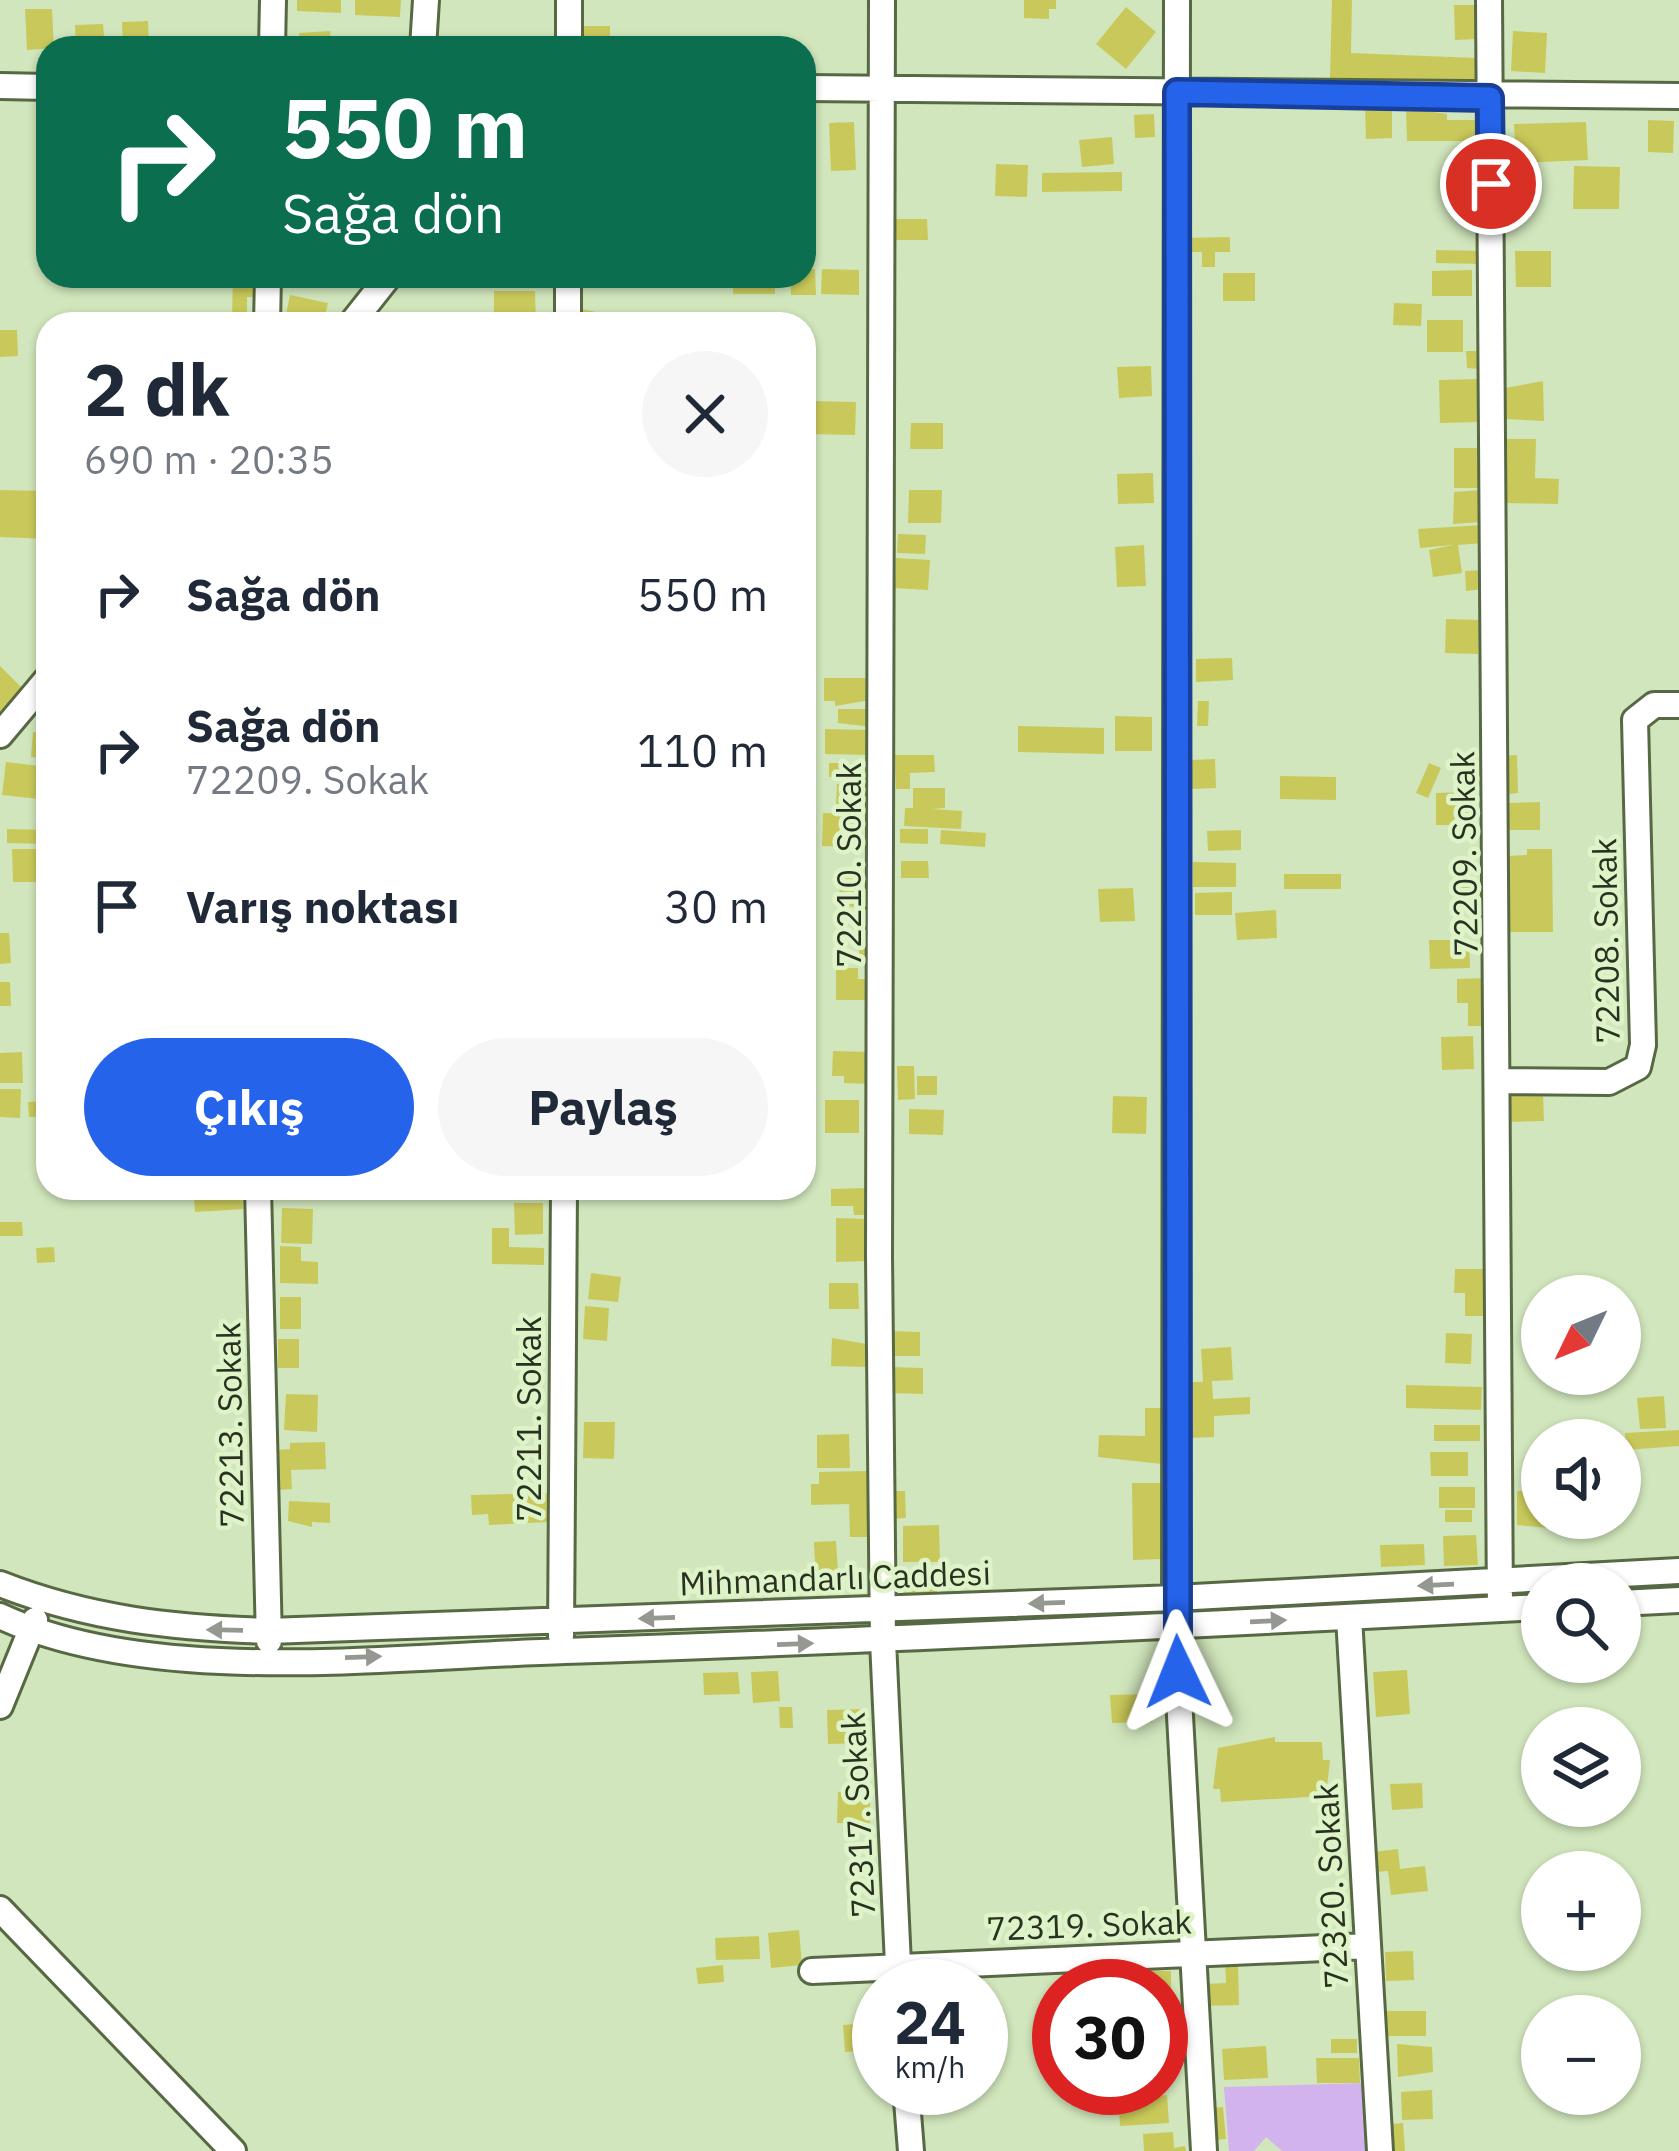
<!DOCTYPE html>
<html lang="tr">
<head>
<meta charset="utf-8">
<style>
  body { margin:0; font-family:"IBM Plex Sans",sans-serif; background:#f6f6f7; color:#1f2937; height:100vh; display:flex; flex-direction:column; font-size:45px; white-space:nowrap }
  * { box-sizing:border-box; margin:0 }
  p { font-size:39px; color:#747a83 }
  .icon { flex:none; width:66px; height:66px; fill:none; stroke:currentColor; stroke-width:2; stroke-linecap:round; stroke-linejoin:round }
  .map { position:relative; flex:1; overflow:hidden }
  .details { position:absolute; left:36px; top:312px; width:780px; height:888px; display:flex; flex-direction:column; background:#fff; border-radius:36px; box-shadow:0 3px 9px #0004 }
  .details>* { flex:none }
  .hud { position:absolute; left:36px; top:36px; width:780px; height:252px; border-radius:36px; box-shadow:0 3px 9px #0004; background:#0b6e4f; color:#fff; overflow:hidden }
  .needle { width:78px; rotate:227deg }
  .controls { position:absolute; left:1521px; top:1275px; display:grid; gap:24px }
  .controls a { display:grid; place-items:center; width:120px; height:120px; border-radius:50%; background:#fff; box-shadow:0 3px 9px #0004; font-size:60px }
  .speed { position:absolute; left:852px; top:1959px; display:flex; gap:24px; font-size:60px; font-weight:700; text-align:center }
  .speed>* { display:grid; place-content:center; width:156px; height:156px; border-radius:50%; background:#fff; box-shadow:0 3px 9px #0004; line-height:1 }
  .speed small { font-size:30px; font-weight:400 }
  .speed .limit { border:18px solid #d22; background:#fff; color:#111 }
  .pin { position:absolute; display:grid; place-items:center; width:102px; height:102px; color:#fff; margin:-51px; border:6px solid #fff; border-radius:50%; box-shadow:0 3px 12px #0007 }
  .me { position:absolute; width:132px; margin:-66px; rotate:358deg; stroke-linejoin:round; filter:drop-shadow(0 0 9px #0008) }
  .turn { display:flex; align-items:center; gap:42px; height:252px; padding:0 48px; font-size:54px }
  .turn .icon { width:156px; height:156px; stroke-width:2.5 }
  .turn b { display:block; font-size:84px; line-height:102px }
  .round { display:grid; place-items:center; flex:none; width:126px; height:126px; border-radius:63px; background:#f6f6f7 }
  .head { display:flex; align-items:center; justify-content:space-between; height:204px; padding:0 48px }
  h1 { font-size:72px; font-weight:700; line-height:90px }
  .primary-button { display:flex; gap:24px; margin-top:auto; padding:24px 48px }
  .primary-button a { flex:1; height:138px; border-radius:72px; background:#2563eb; color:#fff; font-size:48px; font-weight:700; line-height:138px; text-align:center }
  .primary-button a+a { background:#f6f6f7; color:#1f2937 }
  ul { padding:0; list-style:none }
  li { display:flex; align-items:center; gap:36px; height:156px; padding:0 48px }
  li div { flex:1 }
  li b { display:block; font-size:45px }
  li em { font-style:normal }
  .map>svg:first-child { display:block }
  .green { fill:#d3b3ee }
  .building { fill:#c9c95b }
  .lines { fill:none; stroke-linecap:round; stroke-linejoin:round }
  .minor-casing { stroke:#576944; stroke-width:30 }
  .minor { stroke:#fff; stroke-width:24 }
  .oneway { fill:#949890 }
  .route-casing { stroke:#184099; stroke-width:30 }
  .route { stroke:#2563eb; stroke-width:21 }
  .labels { text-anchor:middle; stroke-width:9; stroke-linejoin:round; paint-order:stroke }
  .street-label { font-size:33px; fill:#293121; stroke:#def3c8 }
</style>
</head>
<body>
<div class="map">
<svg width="1679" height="2151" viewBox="0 0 1679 2151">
  <rect width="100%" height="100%" fill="#d1e6bc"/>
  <path class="green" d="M1365,2083l2,68h-85l-16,-14 -12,14h-25l-5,-64z"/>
  <path class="building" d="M297,0h44v13l-44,-2z
    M355,0h46l-1,17 -45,-2z
    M1024,0h32v9h-7v10l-25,-1z
    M1332,0h20l-1,53 125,5v26l-146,-5z
    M1454,5h21l2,34 -22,1z
    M1126,7l30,25 -30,37 -30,-25z
    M25,9h27l2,39 -27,2z
    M148,21l1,27h-26l-1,-26z
    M103,24l2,24h-29l-1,-23z
    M580,26h30v22h-30z
    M330,31l1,17h-31l-1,-15z
    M1513,31l34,2 -2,40 -34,-2z
    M1392,106v32l-26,1 -1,-32z
    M1406,108l41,6v6h31v21h-71z
    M1154,114l1,23 -20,1 -1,-23z
    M1648,120l26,1 -1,32 -25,-1z
    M854,122l2,48 -25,1 -2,-48z
    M1586,122l2,38 -72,3 -2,-39z
    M1112,137l2,27 -32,3 -3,-27z
    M996,164l32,1 -1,32 -32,-1z
    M1574,166l46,1 -1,42h-46z
    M1122,172v19l-80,1v-19z
    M895,219h32l1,21h-33z
    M1230,237v15h-15v15h-13v-15h-16l-1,-14z
    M1436,250l45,1v13l-45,-1z
    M1515,251h36v36h-35z
    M804,269h11l1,26h-25l-1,-19h14z
    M822,269l37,1v25l-38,-1z
    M1472,270v26h-40v-25z
    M1223,273h32v28h-32z
    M233,276h25v21h-11v20h-15z
    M589,276h32v12h-32z
    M733,276h42v18h-42z
    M494,291h41l1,33h-42z
    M290,295l38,8 -5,21h-39z
    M1394,303l28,1 -1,22 -28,-1z
    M576,308l45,9v7l-45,-1z
    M1427,320h36v32h-36z
    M0,330h17l1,26 -18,1z
    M1466,351h14l1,18 -14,-1z
    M1151,366l1,30 -33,2 -2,-31z
    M1478,379l1,43 -39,1 -1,-43z
    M1543,381l1,40 -38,-2 -1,-31z
    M811,401l45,1 -1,33 -45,-1z
    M911,423h32v26h-33z
    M1507,439h29l-1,39 24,1 -1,25 -52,-1z
    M1454,448h28v40h-28z
    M1153,473l1,30 -36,1 -1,-30z
    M0,490l48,1v48l-48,-2z
    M909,490h33l-1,33h-33z
    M1481,490l1,32 -29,2 1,-32z
    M1482,525l1,18 -25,2 4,28 -29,4 -4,-27 24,-5 -33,3 -2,-19z
    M898,534l28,1 -1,19 -28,-1z
    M1144,545l2,41 -29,1 -2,-40z
    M896,558l34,2 -2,30 -33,-2z
    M1482,570l1,19 -17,2 -1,-20z
    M1446,619l33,1 -1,34 -33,-1z
    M1232,658l1,22 -37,2v-23z
    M0,666l25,25 -25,25z
    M824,678h47v22l-36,6v-5h-11z
    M1198,701h11l-1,25h-11z
    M838,709h34v18l-34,-4z
    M1115,716l37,1v34h-37z
    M1018,726l86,2v26l-86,-2z
    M825,729l45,1v25l-45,-1z
    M33,732l15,2v24l-17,-1z
    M895,755h39l1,17 -25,1v16h-14z
    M1517,755l1,38 -12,1 -1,-38z
    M1215,759l1,29 -24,1 -1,-29z
    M6,762l42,5v33l-46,-5z
    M829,763h32v13l-32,1z
    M1429,763l12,5 -13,30 -12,-5z
    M1280,776l56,1v23l-56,-1z
    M837,784h33v20h-34z
    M913,788h32v20l-13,1 30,2 -1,18 -57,-3 1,-18h8z
    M1471,792v33h-35v-32z
    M1540,802v28h-32l-1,-27z
    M823,813l38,1 -1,33 -38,-1z
    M7,829l41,1v14l-41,-1z
    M900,829h28v15l-28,-1z
    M941,830l45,3 -1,14 -45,-3z
    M1241,830v20l-33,1 -1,-20z
    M12,849h26v33h-25z
    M1527,849h25l1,83h-44l-1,-76 19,-1z
    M901,861h27l1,17h-28z
    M1193,862l43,1v24h-43z
    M1284,874h57v15h-57z
    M840,877l16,1v9l18,1 -1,20 -34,-2z
    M1482,883v19l-24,1v-19z
    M1133,888l2,33 -35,1 -2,-33z
    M1232,892v23h-37v-22z
    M1276,910l1,28 -40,2 -2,-27z
    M0,933h9l2,30 -11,1z
    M859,936h14v28h-14z
    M1429,940h40l1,28 -40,1z
    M836,968h22v11h13v21h-35z
    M1485,978v48h-17v-23h-11v-24z
    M0,982h10l1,24h-11z
    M1473,1036l1,33 -32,1 -1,-33z
    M833,1051l39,1 -1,32 -27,-1v-7h-12z
    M22,1052l1,31h-23v-30z
    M897,1066h17l1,33 -17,1z
    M917,1076h20v19h-20z
    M0,1089h21l-1,29 -20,-1z
    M1543,1092l1,29 -35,1v-29z
    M1113,1096l34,1 -1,37 -34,-1z
    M825,1100h34v33h-34z
    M47,1101l1,15 -19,1 -1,-15z
    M909,1109l35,1 -1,25 -34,-1z
    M193,1188h49l1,21 -48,3z
    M867,1188l1,27h-14l-1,-9h-22v-17z
    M514,1203h29v31l-28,1z
    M282,1208l31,1 -1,35 -31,-1z
    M836,1218l31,1v42l-31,1z
    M0,1222h22l1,14h-23z
    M492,1228h17v19l35,1v17l-52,-1z
    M280,1246l21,1v14l17,1v22l-38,-1z
    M54,1247l1,15 -18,1 -1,-15z
    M1455,1269h29l-1,47h-18v-23h-11z
    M591,1273l30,4 -3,25 -30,-3z
    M829,1283h29l1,26h-30z
    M280,1297h21v32h-21z
    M585,1306l24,2 -2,33 -24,-2z
    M889,1331l31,1v24h-31z
    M1446,1333l26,1 -1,30 -26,-1z
    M832,1338l35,6 -1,23 -35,-1z
    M278,1339h21v29h-21z
    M1231,1347l2,33 -21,1 1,18 37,-2v17l-36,2v21l-23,1 -2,-56h14l-2,-33z
    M890,1367l33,1v26l-33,-1z
    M1406,1385l76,2 -1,23 -75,-2z
    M286,1394l32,1 -1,37 -33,-2z
    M1664,1396l2,32 -26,1 -3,-31z
    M1145,1408h17v56l-64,-7 1,-22 46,1z
    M584,1422h31l-1,37 -31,-1z
    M1434,1425h46v16h-46z
    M1679,1430v16l-53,4 -1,-17z
    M849,1434l1,34h-33v-33z
    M325,1442l1,27 -35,1 1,19 -16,1 -1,-40 15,-1v-6z
    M1430,1452h38v24h-37z
    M867,1471l2,66h-19l-1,-33 -38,1v-21h8v-12z
    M1132,1483h32v76l-31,1z
    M1439,1487h36v21h-36z
    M891,1491h14l1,27 -15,1z
    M1517,1491h25v27h7v10l-32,-3z
    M548,1493v29l-59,3 -1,-11 -16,1 -1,-20z
    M289,1501l41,2v20l-18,-1v5l-24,-6z
    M1445,1510h27v12h-27z
    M939,1525l1,37h-37v-36z
    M1476,1535l2,30 -34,1 -1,-30z
    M836,1541l3,46 -23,1 -2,-46z
    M1424,1544l1,21 -44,2 -1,-22z
    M903,1579h35v18h-35z
    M1407,1670l3,44 -34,3 -3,-45z
    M778,1671l2,30 -27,2 -2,-31z
    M738,1672l2,22 -36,1 -1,-22z
    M1151,1694l1,28 -40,1 -2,-28z
    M779,1707h13l1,21h-13z
    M867,1709l1,34 -40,1 -1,-34z
    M1275,1737v5h47l1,18h7l-4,36 -105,6 -1,-13h-7l5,-41z
    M1422,1783l1,25 -31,2 -2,-26z
    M838,1792l32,1v30h-33z
    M1398,1849l2,20 25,-3 3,25 -37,4 -3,-24 -13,1 -2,-20z
    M799,1930l3,35 -31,3 -3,-35z
    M759,1936l1,23 -44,1 -1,-22z
    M1413,1951l1,29 -28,1 -1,-29z
    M1225,1961h13l1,44 -35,1v-22l22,-1z
    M723,1965l1,17 -26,2 -2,-16z
    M1117,1971h20l1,14h-20z
    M1141,1971h30v21l-30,-6z
    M1386,2011h40v25h-39z
    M1180,2021l2,35 -21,2v-36z
    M870,2023l2,27 -27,2 -2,-27z
    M1331,2039h26v14h-26z
    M1397,2044l35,3 1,25 -35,5z
    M1266,2046l2,32 -44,2 -2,-31z
    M1316,2058h43l1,25h-43z
    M1432,2090l1,29 -31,1 -1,-28z
    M1167,2095l2,28 -49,3 -2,-28z
    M1223,2107l3,32 -11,1 -3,-32z
    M1403,2123l2,28h-12l-2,-27z
    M1173,2132l1,16 11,-2 1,5h-42l-1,-17z"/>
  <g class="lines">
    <defs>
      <path id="minor" d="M569,0v48
        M882,0l-3,1256 4,385 16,345
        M1177,0l-2,1625 29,526
        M1489,0l11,1609
        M272,48l1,-48
        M423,48l3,-48
        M0,86l48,1
        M804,88l875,8
        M267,324l1,-48
        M351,324l38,-48
        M568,324v-48
        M0,735l48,-57
        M1499,1081l110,1 29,-15 5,-22 -8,-325 19,-15h25
        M258,1188l11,453
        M0,1584c89,35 174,44 269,47l907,-33 503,-27
        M1620,1603l59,-3
        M0,1616c154,72 396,40 565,35 326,-11 651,-27 977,-44
        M1349,1617l31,534
        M561,1636l3,-448
        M0,1706l35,-86
        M0,1909l233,242
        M812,1971l556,-25
        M906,2088l5,63"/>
    </defs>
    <use href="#minor" class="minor-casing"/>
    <use href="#minor" class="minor"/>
  </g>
  <defs><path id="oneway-solid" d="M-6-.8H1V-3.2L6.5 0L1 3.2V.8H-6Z" transform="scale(3)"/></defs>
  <g class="oneway">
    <use href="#oneway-solid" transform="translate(1436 1585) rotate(177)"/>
    <use href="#oneway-solid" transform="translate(1047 1603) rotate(178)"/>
    <use href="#oneway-solid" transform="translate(657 1618) rotate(178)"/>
    <use href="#oneway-solid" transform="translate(1268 1621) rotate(-3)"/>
    <use href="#oneway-solid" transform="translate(225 1630) rotate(-179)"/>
    <use href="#oneway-solid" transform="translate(795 1644) rotate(-2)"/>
    <use href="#oneway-solid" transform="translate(363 1657) rotate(-2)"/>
  </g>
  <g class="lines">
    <defs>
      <path id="route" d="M1178,1672l-1,-1580 313,6 1,86"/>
    </defs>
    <use href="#route" class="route-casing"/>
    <use href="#route" class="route"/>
  </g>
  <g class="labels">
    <g class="street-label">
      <text transform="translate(1464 854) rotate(-91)" y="12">72209. Sokak</text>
      <text transform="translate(849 865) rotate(-90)" y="12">72210. Sokak</text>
      <text transform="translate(1606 941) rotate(-91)" y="12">72208. Sokak</text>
      <text transform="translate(529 1419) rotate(-90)" y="12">72211. Sokak</text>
      <text transform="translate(230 1425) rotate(-91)" y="12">72213. Sokak</text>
      <text transform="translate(835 1578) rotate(-2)" y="12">Mihmandarlı Caddesi</text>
      <text transform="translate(858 1815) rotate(-93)" y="12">72317. Sokak</text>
      <text transform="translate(1331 1886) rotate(-93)" y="12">72320. Sokak</text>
      <text transform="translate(1089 1925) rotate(-2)" y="12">72319. Sokak</text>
    </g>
  </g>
</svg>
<div class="controls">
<a><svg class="needle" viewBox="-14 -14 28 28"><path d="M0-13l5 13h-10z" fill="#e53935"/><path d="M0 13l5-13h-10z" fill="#747a83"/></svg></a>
<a><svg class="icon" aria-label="sound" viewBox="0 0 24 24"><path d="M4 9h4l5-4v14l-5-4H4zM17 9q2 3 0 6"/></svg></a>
<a><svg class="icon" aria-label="search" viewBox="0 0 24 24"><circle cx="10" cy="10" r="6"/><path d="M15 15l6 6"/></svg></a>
<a><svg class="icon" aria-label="layers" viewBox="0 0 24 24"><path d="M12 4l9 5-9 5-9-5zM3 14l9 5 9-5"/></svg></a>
<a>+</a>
<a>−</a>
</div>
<div class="speed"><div>24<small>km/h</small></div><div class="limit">30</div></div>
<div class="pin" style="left:1491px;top:184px;background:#d93025"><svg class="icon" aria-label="arrive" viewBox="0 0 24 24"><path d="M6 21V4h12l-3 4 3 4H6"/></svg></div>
<svg class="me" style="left:1178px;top:1672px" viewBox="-20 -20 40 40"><path d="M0-17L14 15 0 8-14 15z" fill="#2563eb" stroke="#fff" stroke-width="4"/></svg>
<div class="hud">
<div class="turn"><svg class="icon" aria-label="right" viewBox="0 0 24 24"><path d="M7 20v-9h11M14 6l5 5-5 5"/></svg><div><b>550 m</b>Sağa dön</div></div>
</div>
<section class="details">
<div class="head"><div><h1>2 dk</h1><p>690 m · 20:35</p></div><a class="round"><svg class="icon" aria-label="close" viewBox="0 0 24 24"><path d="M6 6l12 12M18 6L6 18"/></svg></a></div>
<ul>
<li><svg class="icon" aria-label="right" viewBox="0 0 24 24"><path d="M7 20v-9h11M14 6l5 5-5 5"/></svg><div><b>Sağa dön</b></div><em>550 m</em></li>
<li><svg class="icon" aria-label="right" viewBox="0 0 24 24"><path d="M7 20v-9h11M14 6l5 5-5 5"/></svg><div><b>Sağa dön</b><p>72209. Sokak</p></div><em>110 m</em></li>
<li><svg class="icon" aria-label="arrive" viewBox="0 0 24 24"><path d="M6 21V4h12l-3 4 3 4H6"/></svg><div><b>Varış noktası</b></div><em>30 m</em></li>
</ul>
<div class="primary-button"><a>Çıkış</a><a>Paylaş</a></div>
</section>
</div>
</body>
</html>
